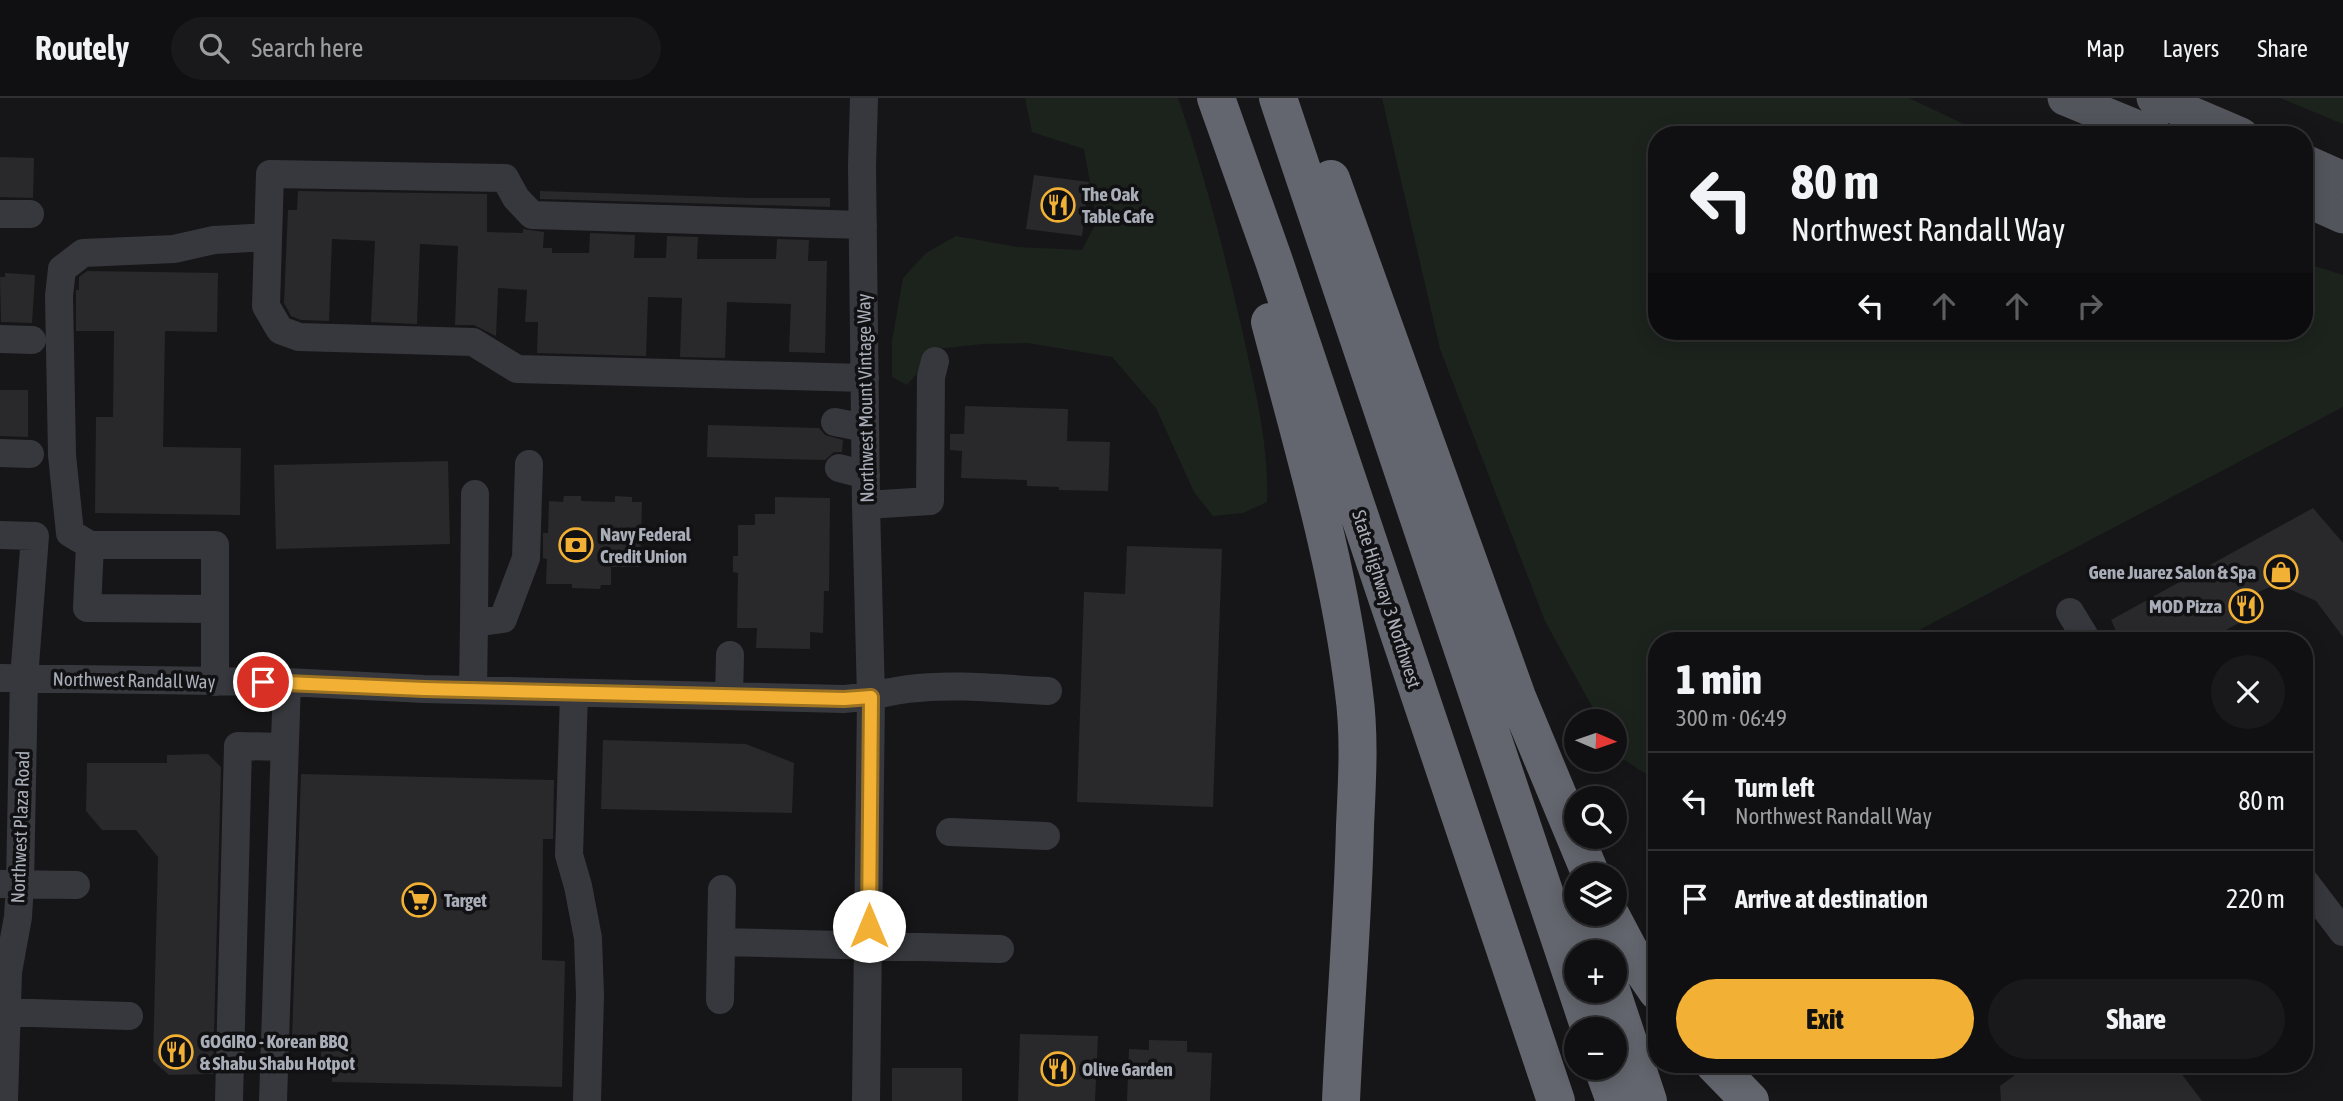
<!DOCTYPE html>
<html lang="en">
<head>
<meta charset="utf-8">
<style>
  body { margin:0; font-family:"Asap Condensed",sans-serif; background:#19191b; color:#f1f3f6; height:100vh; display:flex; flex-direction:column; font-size:26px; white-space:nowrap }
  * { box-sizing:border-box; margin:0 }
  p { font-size:23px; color:#9c9d9f }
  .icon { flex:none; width:38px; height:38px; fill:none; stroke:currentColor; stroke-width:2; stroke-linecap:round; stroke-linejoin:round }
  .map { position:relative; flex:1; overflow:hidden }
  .drawer { position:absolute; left:1648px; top:534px; width:665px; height:441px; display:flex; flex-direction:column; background:#101012; border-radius:28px; box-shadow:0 4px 18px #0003,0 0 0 2px #303032 }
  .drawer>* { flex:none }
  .top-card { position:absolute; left:1648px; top:28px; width:665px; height:214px; border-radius:28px; box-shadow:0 4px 18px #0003,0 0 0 2px #303032; background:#101012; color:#f1f3f6; overflow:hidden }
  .needle { width:46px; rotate:92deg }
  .fabs { position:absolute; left:1564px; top:611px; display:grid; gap:14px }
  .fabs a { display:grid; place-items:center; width:63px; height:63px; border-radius:50%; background:#101012; box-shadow:0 4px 18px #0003,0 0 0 2px #303032; font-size:35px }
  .pin { position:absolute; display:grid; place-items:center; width:60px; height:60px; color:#fff; margin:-30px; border:4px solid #fff; border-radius:50%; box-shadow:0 2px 7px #0007 }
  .me { position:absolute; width:77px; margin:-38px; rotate:0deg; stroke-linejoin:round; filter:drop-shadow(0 0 5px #0008) }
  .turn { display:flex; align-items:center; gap:24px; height:147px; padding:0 28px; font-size:32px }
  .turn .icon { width:91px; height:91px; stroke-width:2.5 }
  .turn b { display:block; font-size:49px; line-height:60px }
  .lanes { display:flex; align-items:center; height:66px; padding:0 28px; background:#0003; justify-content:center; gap:35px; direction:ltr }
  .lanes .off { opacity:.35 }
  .round { display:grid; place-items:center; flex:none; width:74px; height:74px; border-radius:37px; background:#19191b }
  .headline { display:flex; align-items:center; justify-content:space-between; height:119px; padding:0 28px }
  h1 { font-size:42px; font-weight:800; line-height:52px }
  .action { display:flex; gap:14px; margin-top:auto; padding:14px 28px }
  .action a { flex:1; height:80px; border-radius:42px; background:#f2b134; color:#111; font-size:28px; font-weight:800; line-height:80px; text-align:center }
  .action a+a { background:#19191b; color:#f1f3f6 }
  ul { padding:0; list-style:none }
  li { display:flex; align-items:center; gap:21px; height:98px; padding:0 28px; border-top:2px solid #303032 }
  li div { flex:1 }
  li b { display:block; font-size:26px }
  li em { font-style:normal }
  header { display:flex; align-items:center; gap:42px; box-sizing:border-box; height:98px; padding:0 35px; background:#101012; border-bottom:2px solid #303032 }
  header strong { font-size:33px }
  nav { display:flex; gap:38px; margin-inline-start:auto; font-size:24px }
  .search { width:490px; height:63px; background:#19191b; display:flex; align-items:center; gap:18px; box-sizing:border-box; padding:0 24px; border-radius:38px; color:#9c9d9f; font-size:26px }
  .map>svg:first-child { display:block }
  .green { fill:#1c231d }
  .building { fill:#29292c }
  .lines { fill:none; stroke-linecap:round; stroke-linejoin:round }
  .minor { stroke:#37383d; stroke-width:28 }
  .major { stroke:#53555c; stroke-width:35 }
  .highway { stroke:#63666e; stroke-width:38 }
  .route-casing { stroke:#9d7322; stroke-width:18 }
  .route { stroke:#f2b134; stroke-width:12 }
  .labels { text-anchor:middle; stroke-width:7; stroke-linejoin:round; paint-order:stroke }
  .poi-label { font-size:19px; font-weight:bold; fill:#a8adb8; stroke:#111113; text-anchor:start }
  .street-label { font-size:19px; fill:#a8adb8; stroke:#111113 }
</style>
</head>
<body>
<header>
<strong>Routely</strong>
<div class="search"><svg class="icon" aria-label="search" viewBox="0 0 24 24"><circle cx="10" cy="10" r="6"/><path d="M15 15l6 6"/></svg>Search here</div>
<nav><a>Map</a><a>Layers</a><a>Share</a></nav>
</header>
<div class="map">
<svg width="2343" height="1003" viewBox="0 0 2343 1003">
  <rect width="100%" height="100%" fill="#161618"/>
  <path class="green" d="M1025,0h153c27,77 47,157 65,236 12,56 26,110 24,168l-24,11 -30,3 -19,-24 -38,-84 -44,-51 -84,-14 -46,1 -44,5 -31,36 -15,-8v-36l11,-63 23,-25 30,-17 61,11 65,3 15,-29 -13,-72 -52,-17z
    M1382,0h527l78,37h-330v196h648v-68l38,12v132l-443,233h-243v141l-37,-24 -5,-8v-28h-15l-55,-100 -105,-272z
    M2280,0h63v26z"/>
  <path class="building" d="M0,59l34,1 -1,40 -33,-1z
    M1034,77l55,7 -7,54 -56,-7z
    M298,93l189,3v38l36,1v-4l21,3 -1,16h9v5h37l1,-20 45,2 -1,23h32l1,-22 31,1 -1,22h79l1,-20 32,1 -1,21h19l-2,92 -36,-1 2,-48 -64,-2 -2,56 -45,-1 2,-59 -34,-1 -2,59 -109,-3 1,-31h-13l2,-32 -29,-2 -2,48 -22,-11h-19l3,-79 -38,-2 -3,80 -46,-2 4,-81 -43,-2 -3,82 -28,-1 -10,-4 -7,-13 4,-93h9z
    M540,93l210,7h80v9l-290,-8z
    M87,173l131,2 -1,59 -52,-1 -2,116 78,1 -1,67 -145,-2 1,-96h17l1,-86h-38v-41h3v-13z
    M5,175l30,2 -3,48 -31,-1 -1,-45h5z
    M0,292h28v47l-28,-1z
    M965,308l103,3 -1,32 43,1 -2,49 -49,-1v-3l-32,-1v-6l-66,-2 1,-27 -12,-1v-16h14z
    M708,327l111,3 6,7 18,5 -1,12h-8l-9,8 -118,-3z
    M448,363l2,83 -174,5 -2,-84z
    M564,398h17v5l34,1v-6l17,1v5h10l-2,65h-29v18h-10l-1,4 -28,-1v-4h-26l1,-25 -4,-1v-25h5l1,-32 14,1z
    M775,399l55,1 -1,93h-5l-1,42 -13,-1v17l-54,-1 1,-20h-20l1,-55 -5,-1v-16h5v-31h17v-11h20z
    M2313,410l30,35v94l-27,-36 -38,-17 -20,8 1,20 -51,28h-88l-9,-20z
    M1127,448l95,3 -9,258 -136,-5 7,-210 41,2z
    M603,642l143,4 48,19 -2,50 -191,-4z
    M208,656l13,13 -8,307 -44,1 -16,-14 5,-204 -22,-27h-34l-16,-19 1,-48h80v-8z
    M301,676l253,6 -1,59h-10l-1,121 23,1 -3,126 -230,-5v-19h-11v-23h-29z
    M1020,936l78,2 -3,65h-77z
    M1149,942l38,1v11l25,1 -2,48h-83l2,-52 20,1z
    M2030,966h144l28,37h-201l-1,-15z
    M892,970h70v33h-70z"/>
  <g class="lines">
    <path class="minor" d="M864,0l-2,68 4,339 5,192 -5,404
      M0,116h30
      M863,127l-331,-10 -16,-17 -11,-20 -235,-4 -4,132 14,24 19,7 174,5 44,27 348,9
      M0,241l32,1
      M835,324l30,6
      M0,355l30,1
      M839,370l27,7
      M866,407l64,-4 1,-124 4,-16
      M0,437l35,1 -11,142 -4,206 -2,33 -10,55 -4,129
      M90,447l-20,-12 -8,-78 -3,-159 3,-27 21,-16 91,-4 40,-9 54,-3
      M2070,514l17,28
      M474,525l1,-129
      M0,580l287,4 137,7 420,10c22,-1 42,-7 64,-10 46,-6 95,0 140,2
      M215,584v-73l-128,-1 3,-63h125v64
      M473,592l1,-67 29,-4 23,-61 3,-94
      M574,595l-5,162 9,31 10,52 2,58 -3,105
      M729,598l1,-41
      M950,734l96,4
      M2305,784l38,50
      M0,786l76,1
      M721,844l279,7
      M720,902l2,-111
      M0,914l129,4
      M229,1003l9,-355 46,1
      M273,1003l14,-419"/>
    <path class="major" d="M2065,0l90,37
      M2154,0l87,37
      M2305,64l38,17
      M2305,101l38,17"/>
    <path class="highway" d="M1216,0l58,163 282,840
      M1278,0l299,892
      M1331,81l186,518 74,178
      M1270,224c32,122 69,245 84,371 6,44 3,89 1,133 -2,92 -10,183 -14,275
      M1584,816l13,38
      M1610,816l19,36 28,41
      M1577,892l13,39
      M1611,892l37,111
      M1714,966l36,37
      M1603,970l12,33"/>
  </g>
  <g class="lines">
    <defs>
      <path id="route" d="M263,584l161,7 420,10 27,-2 -2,229"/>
    </defs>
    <use href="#route" class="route-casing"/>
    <use href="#route" class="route"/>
  </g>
  <defs>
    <symbol id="restaurant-ring" viewBox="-11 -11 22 22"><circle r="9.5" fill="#111113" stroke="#f2b134" stroke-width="1.5"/><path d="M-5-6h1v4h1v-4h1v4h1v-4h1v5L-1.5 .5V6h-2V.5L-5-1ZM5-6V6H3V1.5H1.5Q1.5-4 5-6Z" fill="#f2b134"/></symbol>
    <symbol id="bank-ring" viewBox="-11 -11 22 22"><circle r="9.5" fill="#111113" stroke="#f2b134" stroke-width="1.5"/><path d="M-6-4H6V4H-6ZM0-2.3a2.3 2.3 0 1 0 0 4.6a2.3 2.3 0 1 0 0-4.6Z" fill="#f2b134"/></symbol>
    <symbol id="shop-ring" viewBox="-11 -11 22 22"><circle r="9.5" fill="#111113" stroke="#f2b134" stroke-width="1.5"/><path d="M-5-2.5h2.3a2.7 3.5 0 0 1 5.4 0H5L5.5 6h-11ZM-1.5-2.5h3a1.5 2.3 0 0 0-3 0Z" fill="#f2b134"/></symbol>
    <symbol id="supermarket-ring" viewBox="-11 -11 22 22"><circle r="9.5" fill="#111113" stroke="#f2b134" stroke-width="1.5"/><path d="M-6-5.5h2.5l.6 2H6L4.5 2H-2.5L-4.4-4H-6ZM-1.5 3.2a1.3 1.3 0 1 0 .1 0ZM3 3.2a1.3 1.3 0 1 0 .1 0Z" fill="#f2b134"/></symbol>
  </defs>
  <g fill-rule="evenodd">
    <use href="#restaurant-ring" x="1039" y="88" width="38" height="38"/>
    <use href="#bank-ring" x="557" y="428" width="38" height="38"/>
    <use href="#shop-ring" x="2262" y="455" width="38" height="38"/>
    <use href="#restaurant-ring" x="2227" y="489" width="38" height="38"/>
    <use href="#supermarket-ring" x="400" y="783" width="38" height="38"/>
    <use href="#restaurant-ring" x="157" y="935" width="38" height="38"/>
    <use href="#restaurant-ring" x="1039" y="952" width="38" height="38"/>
  </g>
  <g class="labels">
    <g class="poi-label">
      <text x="1082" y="103">The Oak<tspan x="1082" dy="22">Table Cafe</tspan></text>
      <text x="600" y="443">Navy Federal<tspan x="600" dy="22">Credit Union</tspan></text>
      <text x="2256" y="481" text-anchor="end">Gene Juarez Salon &amp; Spa</text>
      <text x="2222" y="515" text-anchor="end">MOD Pizza</text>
      <text x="444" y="809">Target</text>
      <text x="200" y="950">GOGIRO - Korean BBQ<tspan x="200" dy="22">&amp; Shabu Shabu Hotpot</tspan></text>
      <text x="1082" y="978">Olive Garden</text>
    </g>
    <g class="street-label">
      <text transform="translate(865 300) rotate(-91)" y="7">Northwest Mount Vintage Way</text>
      <text transform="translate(1387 501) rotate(72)" y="7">State Highway 3 Northwest</text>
      <text transform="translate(134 582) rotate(1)" y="7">Northwest Randall Way</text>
      <text transform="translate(20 729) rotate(-88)" y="7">Northwest Plaza Road</text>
    </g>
  </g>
</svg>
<div class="fabs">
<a><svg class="needle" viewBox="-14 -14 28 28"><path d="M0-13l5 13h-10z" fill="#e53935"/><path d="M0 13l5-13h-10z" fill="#9c9d9f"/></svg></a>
<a><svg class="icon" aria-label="search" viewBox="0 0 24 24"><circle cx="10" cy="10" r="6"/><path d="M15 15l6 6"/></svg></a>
<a><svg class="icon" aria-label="layers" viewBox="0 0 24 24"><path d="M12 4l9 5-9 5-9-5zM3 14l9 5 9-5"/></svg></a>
<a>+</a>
<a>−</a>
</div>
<div class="pin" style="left:263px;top:584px;background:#d93025"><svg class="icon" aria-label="arrive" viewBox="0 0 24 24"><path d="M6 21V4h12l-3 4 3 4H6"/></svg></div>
<svg class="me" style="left:869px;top:828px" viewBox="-20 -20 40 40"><circle r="19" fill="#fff"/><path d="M0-13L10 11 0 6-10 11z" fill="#f2b134"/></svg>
<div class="top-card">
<div class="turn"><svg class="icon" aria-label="left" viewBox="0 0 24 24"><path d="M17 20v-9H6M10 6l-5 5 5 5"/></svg><div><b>80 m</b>Northwest Randall Way</div></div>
<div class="lanes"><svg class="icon" aria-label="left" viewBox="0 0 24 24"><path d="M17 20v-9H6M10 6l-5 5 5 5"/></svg><svg class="icon off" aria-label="ahead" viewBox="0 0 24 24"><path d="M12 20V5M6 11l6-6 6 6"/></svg><svg class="icon off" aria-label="ahead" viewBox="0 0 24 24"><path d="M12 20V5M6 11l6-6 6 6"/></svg><svg class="icon off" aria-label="right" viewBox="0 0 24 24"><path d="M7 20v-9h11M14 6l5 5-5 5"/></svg></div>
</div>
<section class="drawer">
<div class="headline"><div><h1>1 min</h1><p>300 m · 06:49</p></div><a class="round"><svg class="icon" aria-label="close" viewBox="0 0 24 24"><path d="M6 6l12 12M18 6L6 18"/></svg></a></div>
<ul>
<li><svg class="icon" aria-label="left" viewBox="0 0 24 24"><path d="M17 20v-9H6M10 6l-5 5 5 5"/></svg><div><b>Turn left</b><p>Northwest Randall Way</p></div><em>80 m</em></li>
<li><svg class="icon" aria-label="arrive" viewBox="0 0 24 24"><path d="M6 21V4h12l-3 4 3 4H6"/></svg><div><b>Arrive at destination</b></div><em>220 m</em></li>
</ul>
<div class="action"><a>Exit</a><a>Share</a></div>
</section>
</div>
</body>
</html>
